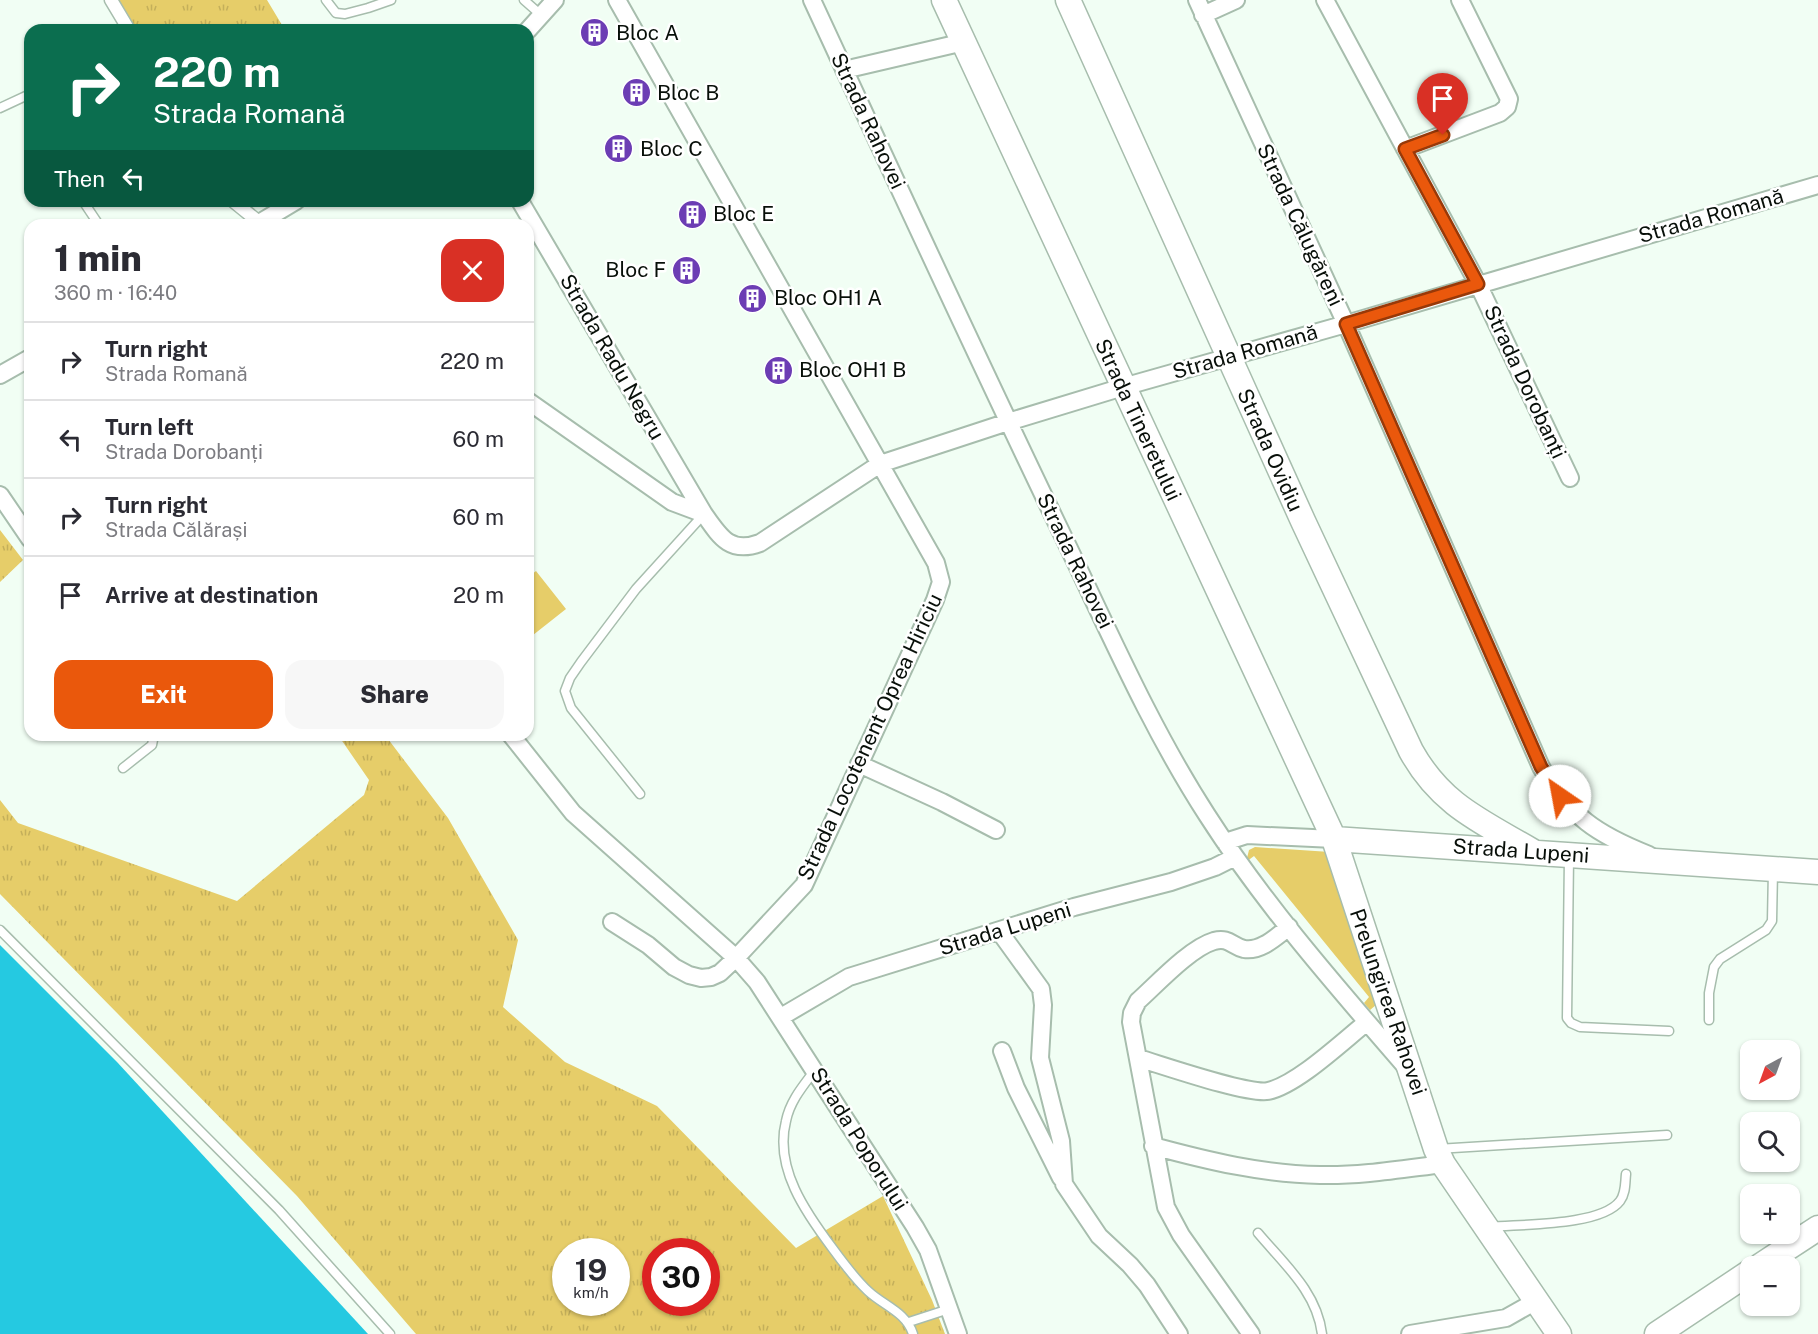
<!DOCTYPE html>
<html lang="en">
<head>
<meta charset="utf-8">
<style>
  body { margin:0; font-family:"Public Sans",sans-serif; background:#f7f7f7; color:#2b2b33; height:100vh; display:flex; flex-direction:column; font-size:22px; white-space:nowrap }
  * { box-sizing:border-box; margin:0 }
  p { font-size:20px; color:#7c7c81 }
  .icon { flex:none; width:33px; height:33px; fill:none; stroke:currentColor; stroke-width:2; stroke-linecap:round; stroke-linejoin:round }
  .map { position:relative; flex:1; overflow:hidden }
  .panel { position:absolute; left:24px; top:219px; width:510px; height:522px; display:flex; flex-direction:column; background:#fff; border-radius:18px; box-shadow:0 2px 4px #0004 }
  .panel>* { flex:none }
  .top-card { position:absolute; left:24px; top:24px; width:510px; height:183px; border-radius:18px; box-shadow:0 2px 4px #0004; background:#0b6e4f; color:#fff; overflow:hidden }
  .needle { width:39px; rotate:221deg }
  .buttons { position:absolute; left:1740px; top:1040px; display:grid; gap:12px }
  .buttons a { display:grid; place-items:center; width:60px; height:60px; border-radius:12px; background:#fff; box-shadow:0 2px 4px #0004; font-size:30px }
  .speed { position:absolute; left:552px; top:1238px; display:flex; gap:12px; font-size:30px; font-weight:700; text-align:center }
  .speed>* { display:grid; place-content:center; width:78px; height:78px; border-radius:50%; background:#fff; box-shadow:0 2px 4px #0004; line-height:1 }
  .speed small { font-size:15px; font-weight:400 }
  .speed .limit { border:9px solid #d22; background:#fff; color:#111 }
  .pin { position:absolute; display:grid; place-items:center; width:51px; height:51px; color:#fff; margin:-62px -26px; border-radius:50% 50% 50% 0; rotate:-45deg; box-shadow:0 0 6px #0007 }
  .pin .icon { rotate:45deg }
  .me { position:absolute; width:66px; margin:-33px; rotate:327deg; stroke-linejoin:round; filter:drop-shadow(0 0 4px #0008) }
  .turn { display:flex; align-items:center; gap:21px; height:126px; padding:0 30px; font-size:27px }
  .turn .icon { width:78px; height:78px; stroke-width:2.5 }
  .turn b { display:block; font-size:42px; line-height:51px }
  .then { display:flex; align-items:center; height:57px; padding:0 30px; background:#0003; gap:12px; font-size:22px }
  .round { display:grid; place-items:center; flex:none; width:63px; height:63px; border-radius:18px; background:#f7f7f7 }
  .headline { display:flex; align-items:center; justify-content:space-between; height:102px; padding:0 30px }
  h1 { font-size:36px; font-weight:800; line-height:45px }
  .primary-button { display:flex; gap:12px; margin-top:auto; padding:12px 30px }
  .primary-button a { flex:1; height:69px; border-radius:18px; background:#ea580c; color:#fff; font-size:24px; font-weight:800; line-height:69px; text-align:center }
  .primary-button a+a { background:#f7f7f7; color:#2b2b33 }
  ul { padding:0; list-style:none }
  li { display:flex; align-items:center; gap:18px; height:78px; padding:0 30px; border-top:2px solid #e1e1e2 }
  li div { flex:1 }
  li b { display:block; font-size:22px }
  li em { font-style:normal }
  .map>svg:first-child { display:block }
  .green { fill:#e6cd69 }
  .park { fill:url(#park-tufts); fill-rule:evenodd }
  .water { fill:#25c9e1 }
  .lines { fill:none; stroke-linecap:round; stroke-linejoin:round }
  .service-casing { stroke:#a7bdad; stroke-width:11 }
  .pedestrian-casing { stroke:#a7bdad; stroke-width:15 }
  .minor-casing { stroke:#a7bdad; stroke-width:20 }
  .secondary-casing { stroke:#a7bdad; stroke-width:27 }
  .service { stroke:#fff; stroke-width:8 }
  .pedestrian { stroke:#fff; stroke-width:12 }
  .minor { stroke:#fff; stroke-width:16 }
  .secondary { stroke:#fff; stroke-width:24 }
  .route-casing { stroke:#983908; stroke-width:15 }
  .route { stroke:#ea580c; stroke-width:10 }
  .labels { text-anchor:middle; stroke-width:5; stroke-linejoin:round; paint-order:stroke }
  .poi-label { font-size:21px; fill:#080f09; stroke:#fff; text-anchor:start }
  .street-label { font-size:21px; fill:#080f09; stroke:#fff }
</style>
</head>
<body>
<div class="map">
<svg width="1818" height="1334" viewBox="0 0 1818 1334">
  <defs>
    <pattern id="park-tufts" width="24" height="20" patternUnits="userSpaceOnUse" patternTransform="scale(1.5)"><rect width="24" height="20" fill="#e6cd69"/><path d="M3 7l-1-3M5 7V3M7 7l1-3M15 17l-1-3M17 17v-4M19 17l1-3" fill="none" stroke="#c4af5a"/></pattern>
  </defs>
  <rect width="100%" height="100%" fill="#f1fef4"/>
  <path class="green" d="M536,571l30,38 -38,30v-62z
    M1255,847l75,5 52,148 -12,10 -6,-7 5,-6 -115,-141 -8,6 3,-12z"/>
  <path class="park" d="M114,0h153l18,30h-153z
    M0,530l23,30 -23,22z
    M338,735h47l63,83 70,122 -15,67 62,55 92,44 139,142 87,-52 49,104 13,34h-529l-119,-138 -297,-302v-94l18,23 219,78 127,-106 5,-15zM566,1251h50v51h-50zM656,1251h50v51h-50z"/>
  <path class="water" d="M0,945l117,117 251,272h-368z"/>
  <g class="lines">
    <defs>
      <path id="service" d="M326,0l10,13 9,1 23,-6 23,-8
        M524,0l17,15
        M0,108l30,-14
        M83,201l16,24
        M123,768l29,-23 2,-10
        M640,794l-69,-86 -6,-17 5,-13 11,-16 55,-73 68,-75
        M1569,857l-2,161 4,5 9,4 89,4
        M0,930l279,280 111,124
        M1709,1020v-27l5,-26 6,-8 46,-29 6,-9 1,-51
        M815,1070c-12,16 -25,31 -29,51 -12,47 20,92 47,128 11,15 22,30 35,42 16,15 38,21 45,43
        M1437,1149l230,-14
        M1490,1227c32,-3 111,-1 130,-26 6,-8 5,-18 6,-27
        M1258,1233c26,31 59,59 64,101
        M909,1322l40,-13"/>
      <path id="pedestrian" d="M111,0l18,30
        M233,201l27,22"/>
      <path id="minor" d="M812,0c83,179 165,358 251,536 45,93 87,191 144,279 57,89 129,171 198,251
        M1197,0l149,324 195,443c30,50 55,67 108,88
        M1325,0l153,284 92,194
        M1203,15l33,-15
        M528,30l27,-30
        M844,70l120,-28
        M1405,149l95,-36 7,-6 2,-8 -49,-99
        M520,201l184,313c16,23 26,40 56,29l120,-79 128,-42 115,-35 223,-63 472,-139
        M256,225l40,-24
        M0,375l30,-17
        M528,401l144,101 32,12
        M0,495l30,44
        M511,735l62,78 163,145 21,24 158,245 13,23 30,84
        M859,764l83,38 54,28
        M1225,842l22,-7 87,4
        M612,922l36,23 26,22 15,8 12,3 10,-1 9,-4 16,-15 68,-73 131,-285 6,-18 -5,-19 -319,-563
        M999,931l42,58 2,16 -3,53 21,83 3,43 35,52 31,29 17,20 32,49
        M781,1017l68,-40 225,-70 97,-25 44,-15 20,-10
        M1002,1051l14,37 45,90
        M1138,1058c24,7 110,37 130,33 29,-6 75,-50 99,-69
        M1153,1146c55,15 110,28 167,29 41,1 82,-6 123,-11
        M1251,1334l-70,-99 -15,-28 -35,-185 1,-9 6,-12c19,-17 52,-53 76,-60 15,-4 18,5 30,8 17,3 33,-13 45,-22
        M1410,1334l96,-16 30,-17"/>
      <path id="secondary" d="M944,0l390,839 102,310 7,15 116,170
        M1068,0l235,521 108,230c30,54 70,70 121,100
        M1334,839l484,33
        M1760,1266l58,-38
        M1657,1334l93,-62"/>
    </defs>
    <use href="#service" class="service-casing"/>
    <use href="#pedestrian" class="pedestrian-casing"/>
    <use href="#minor" class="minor-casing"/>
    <use href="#secondary" class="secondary-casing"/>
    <use href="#service" class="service"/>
    <use href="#pedestrian" class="pedestrian"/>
    <use href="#minor" class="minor"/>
    <use href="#secondary" class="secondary"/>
  </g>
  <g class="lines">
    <defs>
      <path id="route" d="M1443,135l-38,14 73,135 -132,40 195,443 19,29"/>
    </defs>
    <use href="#route" class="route-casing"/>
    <use href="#route" class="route"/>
  </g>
  <defs>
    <symbol id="building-disc" viewBox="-11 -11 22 22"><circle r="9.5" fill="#6c3db4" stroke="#fff"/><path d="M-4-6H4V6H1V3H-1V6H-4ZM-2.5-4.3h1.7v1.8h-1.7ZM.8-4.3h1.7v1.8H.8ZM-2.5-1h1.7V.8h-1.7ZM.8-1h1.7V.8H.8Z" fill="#fff"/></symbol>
  </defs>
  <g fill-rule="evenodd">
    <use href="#building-disc" x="578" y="16" width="33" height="33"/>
    <use href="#building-disc" x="620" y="76" width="33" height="33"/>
    <use href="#building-disc" x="602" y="132" width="33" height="33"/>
    <use href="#building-disc" x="676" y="198" width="33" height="33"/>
    <use href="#building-disc" x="670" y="254" width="33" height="33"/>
    <use href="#building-disc" x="736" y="282" width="33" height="33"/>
    <use href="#building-disc" x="762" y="354" width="33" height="33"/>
  </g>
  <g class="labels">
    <g class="poi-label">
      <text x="616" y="40">Bloc A</text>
      <text x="657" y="100">Bloc B</text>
      <text x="640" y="156">Bloc C</text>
      <text x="713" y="221">Bloc E</text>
      <text x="666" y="277" text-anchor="end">Bloc F</text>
      <text x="774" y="305">Bloc OH1 A</text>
      <text x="799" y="377">Bloc OH1 B</text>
    </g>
    <g class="street-label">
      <text transform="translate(868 121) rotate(65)" y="7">Strada Rahovei</text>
      <text transform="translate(1711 216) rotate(-16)" y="7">Strada Romană</text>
      <text transform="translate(1300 225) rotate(65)" y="7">Strada Călugăreni</text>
      <text transform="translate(1245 352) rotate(-16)" y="7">Strada Romană</text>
      <text transform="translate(612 357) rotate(60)" y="7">Strada Radu Negru</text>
      <text transform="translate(1525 382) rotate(65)" y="7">Strada Dorobanți</text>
      <text transform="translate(1138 420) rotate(65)" y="7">Strada Tineretului</text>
      <text transform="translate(1270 450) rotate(66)" y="7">Strada Ovidiu</text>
      <text transform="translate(1075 561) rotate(64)" y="7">Strada Rahovei</text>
      <text transform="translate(870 737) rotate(-65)" y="7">Strada Locotenent Oprea Hiriciu</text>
      <text transform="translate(1521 851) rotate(4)" y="7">Strada Lupeni</text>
      <text transform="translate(1005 929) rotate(-17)" y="7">Strada Lupeni</text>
      <text transform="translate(1388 1002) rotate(71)" y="7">Prelungirea Rahovei</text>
      <text transform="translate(859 1139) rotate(58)" y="7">Strada Poporului</text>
    </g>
  </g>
</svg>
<div class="buttons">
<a><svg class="needle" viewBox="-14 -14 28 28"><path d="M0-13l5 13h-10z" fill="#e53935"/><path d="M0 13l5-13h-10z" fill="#7c7c81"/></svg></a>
<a><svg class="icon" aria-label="search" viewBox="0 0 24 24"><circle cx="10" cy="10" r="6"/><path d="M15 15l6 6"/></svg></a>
<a>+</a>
<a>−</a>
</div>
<div class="speed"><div>19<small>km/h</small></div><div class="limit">30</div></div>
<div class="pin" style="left:1443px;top:135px;background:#d93025"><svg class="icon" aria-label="arrive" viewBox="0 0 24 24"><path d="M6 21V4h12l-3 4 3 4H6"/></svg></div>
<svg class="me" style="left:1560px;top:796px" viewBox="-20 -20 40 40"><circle r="19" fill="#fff"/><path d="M0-13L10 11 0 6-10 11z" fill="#ea580c"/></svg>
<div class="top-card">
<div class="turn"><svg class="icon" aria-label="right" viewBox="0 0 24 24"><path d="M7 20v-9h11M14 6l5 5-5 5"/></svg><div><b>220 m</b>Strada Romană</div></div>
<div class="then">Then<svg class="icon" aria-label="left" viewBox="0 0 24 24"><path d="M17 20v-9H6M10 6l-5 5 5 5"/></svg></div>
</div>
<section class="panel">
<div class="headline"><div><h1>1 min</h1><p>360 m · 16:40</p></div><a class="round" style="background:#d93025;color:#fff"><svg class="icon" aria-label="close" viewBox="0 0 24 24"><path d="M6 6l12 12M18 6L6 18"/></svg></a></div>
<ul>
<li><svg class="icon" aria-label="right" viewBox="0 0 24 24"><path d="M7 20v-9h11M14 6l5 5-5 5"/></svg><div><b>Turn right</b><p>Strada Romană</p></div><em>220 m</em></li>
<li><svg class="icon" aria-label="left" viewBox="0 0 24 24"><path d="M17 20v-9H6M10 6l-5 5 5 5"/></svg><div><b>Turn left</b><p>Strada Dorobanți</p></div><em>60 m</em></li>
<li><svg class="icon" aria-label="right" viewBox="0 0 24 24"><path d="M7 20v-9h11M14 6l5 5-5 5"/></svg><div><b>Turn right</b><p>Strada Călărași</p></div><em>60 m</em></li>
<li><svg class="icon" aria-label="arrive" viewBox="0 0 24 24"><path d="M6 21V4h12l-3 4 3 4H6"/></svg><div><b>Arrive at destination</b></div><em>20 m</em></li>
</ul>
<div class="primary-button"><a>Exit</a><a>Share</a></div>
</section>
</div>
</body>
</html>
